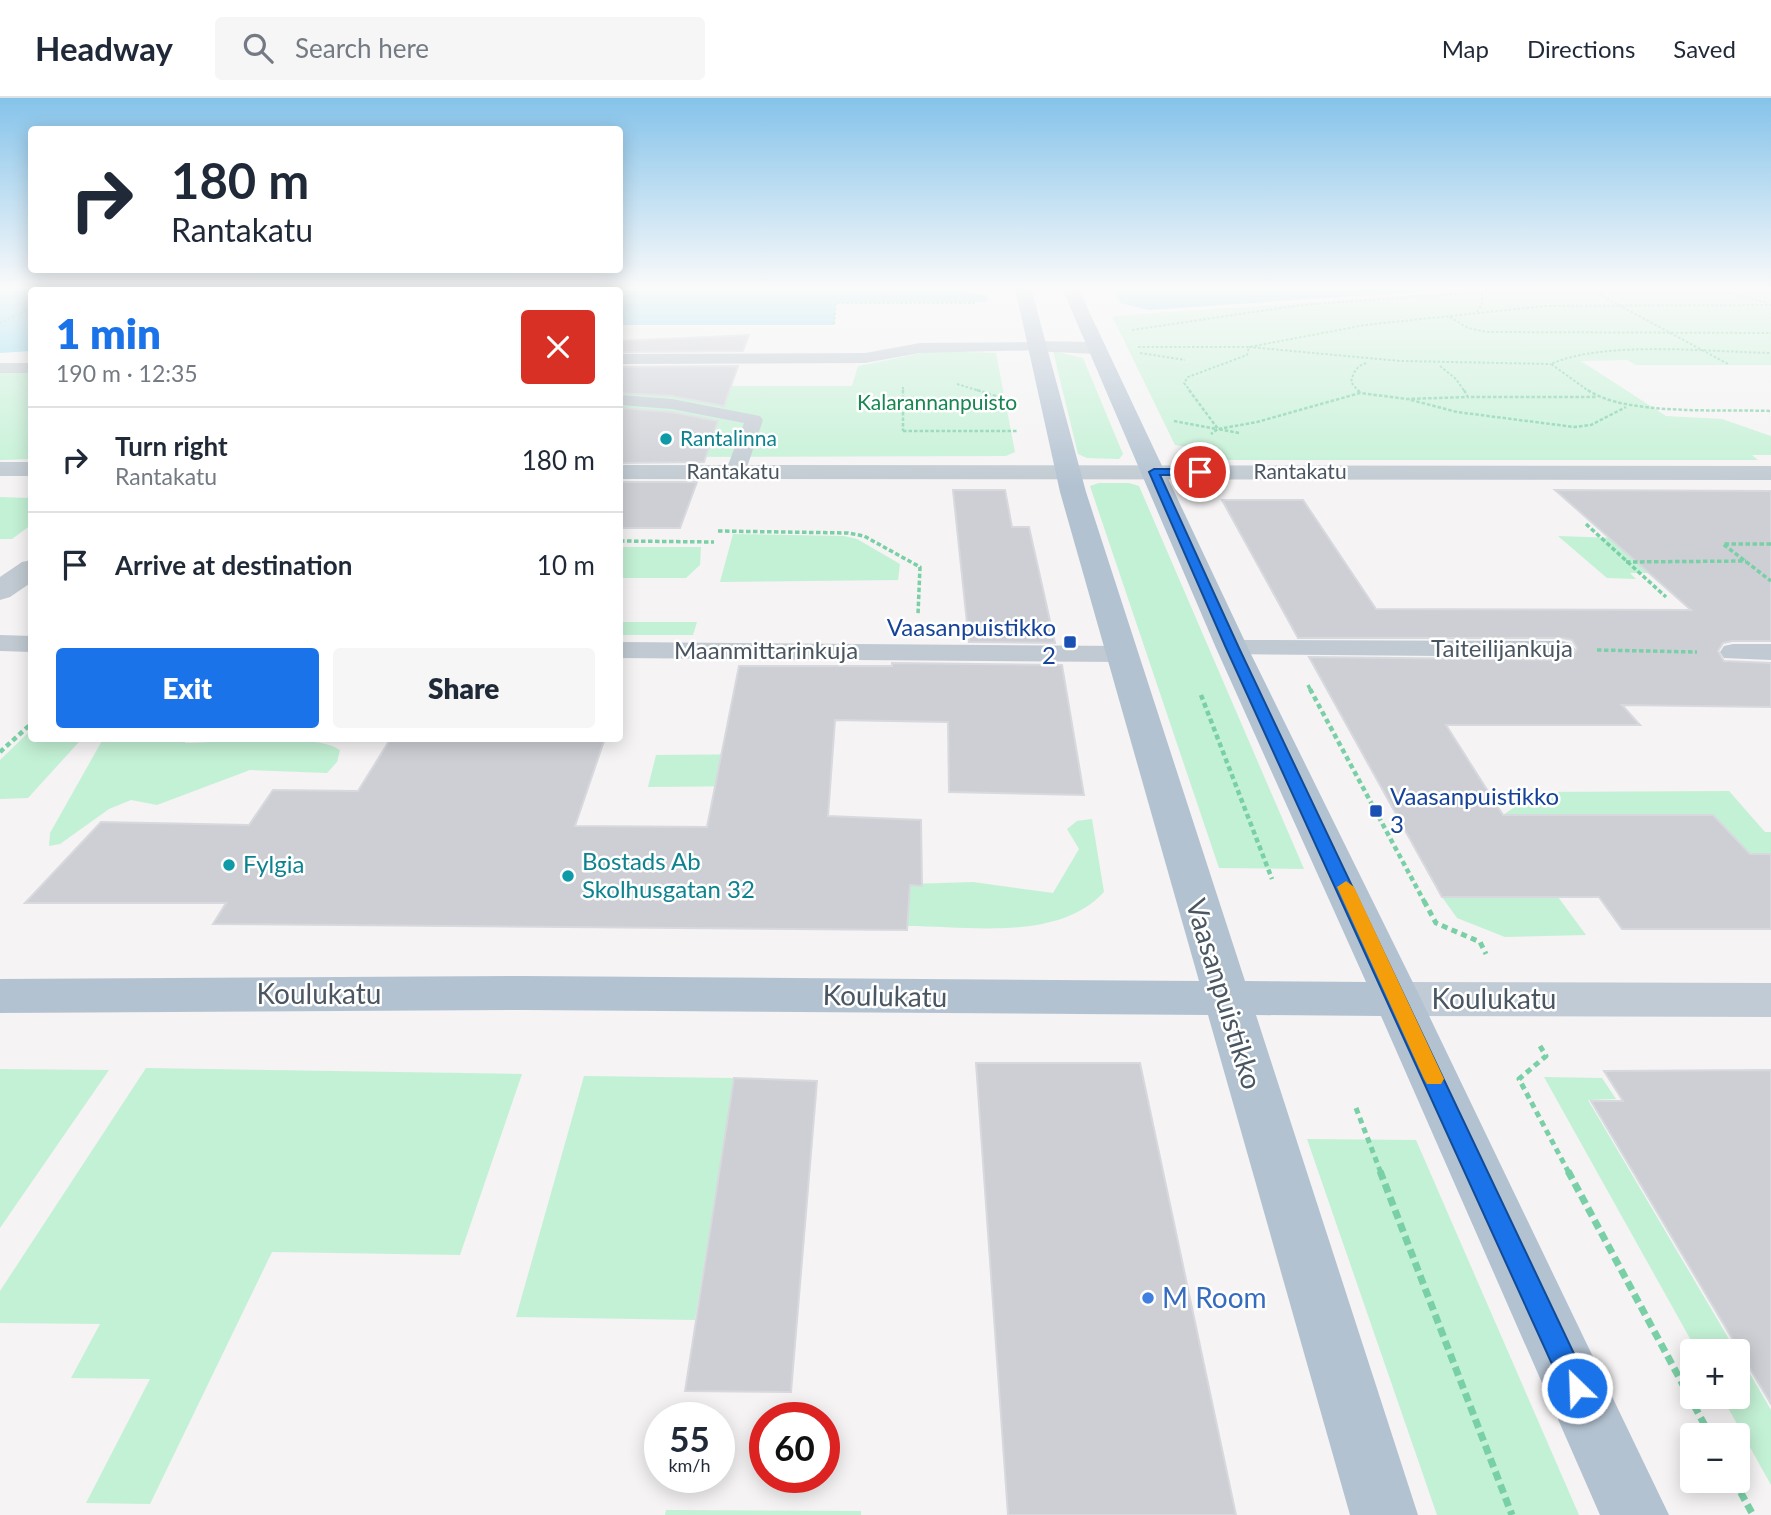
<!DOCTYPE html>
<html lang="en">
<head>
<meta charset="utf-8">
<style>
  body { margin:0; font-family:Lato,sans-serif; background:#f6f6f7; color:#1f2937; height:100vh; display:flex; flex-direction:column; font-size:26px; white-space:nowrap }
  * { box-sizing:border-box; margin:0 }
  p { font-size:23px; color:#747a83 }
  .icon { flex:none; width:38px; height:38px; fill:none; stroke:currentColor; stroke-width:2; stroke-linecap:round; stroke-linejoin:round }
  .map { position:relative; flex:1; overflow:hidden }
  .side { position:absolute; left:28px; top:189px; width:595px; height:455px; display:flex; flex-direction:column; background:#fff; border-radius:7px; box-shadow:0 4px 18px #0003 }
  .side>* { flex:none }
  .hud { position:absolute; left:28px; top:28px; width:595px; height:147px; border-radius:7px; box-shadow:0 4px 18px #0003; background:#fff; color:#1f2937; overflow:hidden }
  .fabs { position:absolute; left:1680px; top:1241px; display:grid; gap:14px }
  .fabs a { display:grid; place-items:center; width:70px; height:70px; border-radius:7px; background:#fff; box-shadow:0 4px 18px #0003; font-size:35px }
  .speed { position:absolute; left:644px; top:1304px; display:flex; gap:14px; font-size:35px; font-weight:700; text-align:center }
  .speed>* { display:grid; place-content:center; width:91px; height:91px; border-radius:50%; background:#fff; box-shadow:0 4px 18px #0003; line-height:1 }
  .speed small { font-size:18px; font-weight:400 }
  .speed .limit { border:10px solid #d22; background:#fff; color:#111 }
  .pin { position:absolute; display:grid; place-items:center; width:60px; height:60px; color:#fff; margin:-30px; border:4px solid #fff; border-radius:50%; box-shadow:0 2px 7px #0007 }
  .me { position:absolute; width:77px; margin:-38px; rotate:336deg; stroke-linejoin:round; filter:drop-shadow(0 0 5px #0008) }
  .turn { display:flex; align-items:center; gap:24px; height:147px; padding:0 28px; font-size:32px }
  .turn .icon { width:91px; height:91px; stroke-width:2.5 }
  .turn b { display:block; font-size:49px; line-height:60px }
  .round { display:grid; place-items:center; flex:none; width:74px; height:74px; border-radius:7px; background:#f6f6f7 }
  .overview { display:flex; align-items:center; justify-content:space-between; height:119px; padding:0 28px }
  h1 { font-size:42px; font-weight:800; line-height:52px; color:#1a73e8 }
  .cta { display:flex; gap:14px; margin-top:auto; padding:14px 28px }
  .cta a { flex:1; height:80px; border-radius:7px; background:#1a73e8; color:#fff; font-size:28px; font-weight:800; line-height:80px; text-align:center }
  .cta a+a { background:#f6f6f7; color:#1f2937 }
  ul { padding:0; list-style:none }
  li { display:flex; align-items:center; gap:21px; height:105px; padding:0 28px; border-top:2px solid #e0e1e3 }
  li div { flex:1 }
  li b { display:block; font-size:26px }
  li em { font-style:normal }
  header { display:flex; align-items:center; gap:42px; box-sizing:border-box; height:98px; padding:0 35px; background:#fff; border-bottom:2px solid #e0e1e3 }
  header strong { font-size:33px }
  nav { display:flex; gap:38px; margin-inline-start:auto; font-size:24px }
  .search { width:490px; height:63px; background:#f6f6f7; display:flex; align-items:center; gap:18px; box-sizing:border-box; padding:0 24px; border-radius:7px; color:#747a83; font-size:26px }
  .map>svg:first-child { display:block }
  .green { fill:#c3f1d5 }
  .water { fill:#90daee }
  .building { fill:#cdcfd5; stroke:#d7d9de; stroke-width:2 }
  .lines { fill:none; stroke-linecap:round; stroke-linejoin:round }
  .path-far5 { stroke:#7ad0a6; stroke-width:2; stroke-dasharray:2.5 2; stroke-linecap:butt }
  .path-far4 { stroke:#7ad0a6; stroke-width:2.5; stroke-dasharray:3.5 2; stroke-linecap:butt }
  .path-far3 { stroke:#7ad0a6; stroke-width:3.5; stroke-dasharray:4.5 2.5; stroke-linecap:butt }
  .path-far2 { stroke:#7ad0a6; stroke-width:4.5; stroke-dasharray:5 3.5; stroke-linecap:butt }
  .path-far1 { stroke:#7ad0a6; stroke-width:5; stroke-dasharray:6 4.5; stroke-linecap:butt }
  .path { stroke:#7ad0a6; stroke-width:7; stroke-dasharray:9 5; stroke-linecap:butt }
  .service { fill:#c1cad2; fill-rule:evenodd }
  .minor { fill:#c1cad2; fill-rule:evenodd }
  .tertiary { fill:#c1cad2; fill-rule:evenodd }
  .secondary { fill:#c1cbd6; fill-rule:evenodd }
  .primary { fill:#b3c2d1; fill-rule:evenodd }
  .route { fill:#1a73e8; stroke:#114b97; stroke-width:2 }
  .slow { fill:#f59e0b }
  .culture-dot { fill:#0f9aa8; stroke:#fff; stroke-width:2.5 }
  .transit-dot { fill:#1a4fb4; stroke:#fff; stroke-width:2.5 }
  .shop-dot { fill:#3f7fe0; stroke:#fff; stroke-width:2.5 }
  .labels { text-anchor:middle; stroke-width:5; stroke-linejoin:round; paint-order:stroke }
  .far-park-label { font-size:21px; fill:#17864f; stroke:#fff }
  .far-culture-label { font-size:21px; fill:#0d838f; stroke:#fff; text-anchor:start }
  .far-street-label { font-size:21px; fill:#4a5661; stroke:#fff }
  .transit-label { font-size:24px; fill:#164399; stroke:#fff; text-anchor:end }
  .street-label { font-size:24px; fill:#4a5661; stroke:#fff }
  .culture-label { font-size:24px; fill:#0d838f; stroke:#fff; text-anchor:start }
  .near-street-label { font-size:28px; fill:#4a5661; stroke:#fff }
  .near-shop-label { font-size:28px; fill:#366cbe; stroke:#fff; text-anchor:start }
</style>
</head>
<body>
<header>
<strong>Headway</strong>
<div class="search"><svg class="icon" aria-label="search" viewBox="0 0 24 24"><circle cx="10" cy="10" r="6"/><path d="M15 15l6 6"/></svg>Search here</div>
<nav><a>Map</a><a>Directions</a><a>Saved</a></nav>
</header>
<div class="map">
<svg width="1771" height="1417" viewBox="0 0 1771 1417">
  <rect width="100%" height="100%" fill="#f5f3f3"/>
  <path class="green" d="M1512,190h259v77h-135l-9,-5 -46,1 85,55 56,3 49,17v19h-19l6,5h-559l-7,-12 -17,-3 -63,-129z
    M932,253l64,2 19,99 -9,4 -386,1v-71h232l6,-20z
    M1053,253l30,7 40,96 -4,5 -32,-1 -9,-4z
    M0,274l31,1v86l-31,1z
    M1099,385h30l10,3 165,383 -85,-1 -129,-382z
    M0,399l31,1v27l-19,14h-12z
    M733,436l111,2 13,3 43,25 -2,16 -178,2z
    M1558,438l116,4 97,33h-141l6,6 -29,-1z
    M620,449h81l-1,18 -14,13h-66z
    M620,524h77l-4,13h-73z
    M31,632l1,8 47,1 -1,4 -50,55 -28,1v-39z
    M185,640v5c35,0 130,-11 155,7l-3,12 -10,11 -77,-3 -93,35 -26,-5 -22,9 -49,35 -11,2 1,-13 53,-94z
    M766,656l-4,32 -114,1 8,-32z
    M1729,693l36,41h6v22h-21l-37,-39h-210l34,-23z
    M1092,721l12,73c-46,50 -135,34 -196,34l1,-42 64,-2 80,11 26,-44 -12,-20 10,-8z
    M1442,799h116l28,38 -81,2 -48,-19z
    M146,970l376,6 -62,181 -188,-3 -122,252 -64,-1 64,-124 -79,-1 29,-54 -100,-1v-32z
    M0,971l109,1 -109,158z
    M584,978l150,2 -39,242 -179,-3z
    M1544,979l58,1 14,21 -28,1 148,251h-39z
    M1307,1041l109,1 163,375h-142z
    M1738,1255l33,57v75l-49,-88 16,-1z
    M666,1412l195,1v4h-196z"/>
  <path class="water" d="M0,190h962l4,4 21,3v7l-151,1 -2,22h-214v-35h-588l-1,61 -31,2z
    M1112,190h361l-324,22 -29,-7z"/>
  <path class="building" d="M749,237l-6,16 -123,1v-11z
    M620,269l118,-1 -14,40 -52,-10 -52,-3z
    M620,310l52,4 46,9 -14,41 -84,1z
    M620,384h77l-17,46h-60z
    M953,392h52l7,37h17l26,116 -86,-1z
    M1555,392l216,1v150h-39l-9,2 -5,8 6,10 47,2v44l-149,-2 18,20h-194l57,90h210l37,39h21v75h-149l-23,-32h-157l-133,-240 253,3 11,-4 4,-8 -5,-8 -10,-2h-264l-76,-138h81l73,109 315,1z
    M892,565l170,2 22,130 -135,-3 -1,-70 -113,-2 -7,96 93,4 1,66 -12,-1 -3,45 -694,-6 13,-21h-201l76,-81 148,3 24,-35 85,1 33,-53h214l-30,88 132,1 32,-161h153z
    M976,965h164l96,452h-228z
    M1771,972v334l-180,-303h32l-19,-30z
    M734,980l83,3 -26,311 -106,-1z"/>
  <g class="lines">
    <path class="path-far5" d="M884,190v15
      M1587,190l141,76
      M1711,190l57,15
      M71,192l5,-2
      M172,192l5,-2
      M365,192l4,-2
      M1477,214l5,-8v-13
      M1450,219l18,11 19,4 284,1
      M0,225l32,-15
      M834,226l2,-21h139
      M1132,232l169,-25 237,-17
      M1138,249h111l116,-22 180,-19 226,-1
      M1140,255l45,7
      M1440,268l16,13 9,13
      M957,286l26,8
      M903,289v5
      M1191,294l-7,-9 4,-6 59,-22 2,-8 151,14 151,3
      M1359,294l-8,-10c2,-9 6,-17 16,-19
      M1590,294l-39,-28c53,-24 160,-12 220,-11"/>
    <path class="path-far4" d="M903,292v41
      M977,292l31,10
      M1189,292l29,39 -7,5
      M1358,292l2,3
      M1464,292l4,7h128
      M1588,292c36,26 137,19 183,21
      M1411,302l46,12 117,15 17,-2 35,-18
      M1174,323l43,8
      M903,333h114
      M1239,335l-21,-4 39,-7 103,-29 47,6 61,-2"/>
    <path class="path-far3" d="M1586,426l80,73
      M718,433l130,2 16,3 56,31 -2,47
      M620,443l94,1
      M1771,446h-48l48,37
      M1626,464l120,-1
      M1597,552l100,2
      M1308,587l3,6"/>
    <path class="path-far2" d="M1310,591l115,214
      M1201,597l71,184
      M0,654l32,-29"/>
    <path class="path-far1" d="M1424,803l12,22 44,19 6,12
      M1540,948l6,10 -27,23 50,94
      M1356,1010l25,65"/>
    <path class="path" d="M1380,1073l132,344
      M1568,1073l142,264
      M1734,1382l19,35"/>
    <path class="service" d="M1038,244l5,2v6l-123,3 -55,10 -245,1v-10l245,-1 55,-10z
      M0,265h32v10h-32z
      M620,297l52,4 88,17 3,4 -18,53 -10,6 -10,-6 19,-50 -72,-14 -52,-4z
      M0,537l32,1v16l-32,-1z
      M1232,542l330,1 9,2 4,6 -4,6 -9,2 -339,-3 -4,-6 4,-6z
      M620,544l502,4 9,2 4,6 -4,6 -9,2 -502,-4z
      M1733,546h38v16l-47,-2 -4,-6 4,-6z"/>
    <path class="minor" d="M1038,243l58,1 9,6 -9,6 -65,-3 -2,-4 2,-4z
      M0,364h32v14h-32z
      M620,367l1151,1v14l-1151,-1z"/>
    <path class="tertiary" d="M32,462v22l-22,15 -10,3v-23l22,-15z"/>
    <path class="secondary" d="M1398,884l373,1v34l-373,-1 -17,-5 -6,-12 6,-12z"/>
    <path class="primary" d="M1015,190h16l55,204 159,489 121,1 -150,-334 -154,-360h16l170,360 173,351 248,516h-69l-219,-499 -125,-1 162,500h-68l-142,-500 -683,-5 -525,3v-34l525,-3 674,5 -139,-489z"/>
  </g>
  <linearGradient id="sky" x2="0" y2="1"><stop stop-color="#85c3ea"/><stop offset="0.49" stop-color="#fafafa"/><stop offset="1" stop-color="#fafafa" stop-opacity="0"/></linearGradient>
  <rect width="1771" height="388" fill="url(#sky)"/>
  <path class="route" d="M1154,371h46l6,3 -6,3h-40l79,173 347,731 4,9 -4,9 -9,4 -10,-4 -341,-749 -77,-176z"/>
  <path class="slow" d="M1346,783l8,6 90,192 -3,5h-14l-3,-5 -87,-192z"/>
  <g class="culture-dot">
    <circle cx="666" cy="341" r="7"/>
    <circle cx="229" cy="767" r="7"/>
    <circle cx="568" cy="778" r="7"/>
  </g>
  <g class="transit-dot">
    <rect x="1063" y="537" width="14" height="14" rx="3.5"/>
    <rect x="1369" y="706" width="14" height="14" rx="3.5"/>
  </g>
  <circle class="shop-dot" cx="1148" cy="1200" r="7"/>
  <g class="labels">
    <g class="far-park-label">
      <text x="937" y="312">Kalarannanpuisto</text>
    </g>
    <g class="far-culture-label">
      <text x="680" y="348">Rantalinna</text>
    </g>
    <g class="far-street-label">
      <text x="733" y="381">Rantakatu</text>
      <text x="1300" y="381">Rantakatu</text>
    </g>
    <g class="transit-label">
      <text x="1056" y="538">Vaasanpuistikko<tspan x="1056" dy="28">2</tspan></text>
      <text x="1390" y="707" text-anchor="start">Vaasanpuistikko<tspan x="1390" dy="28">3</tspan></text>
    </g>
    <g class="street-label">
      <text x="1502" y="559">Taiteilijankuja</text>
      <text x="766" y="561">Maanmittarinkuja</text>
    </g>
    <g class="culture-label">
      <text x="582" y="772">Bostads Ab<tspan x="582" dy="28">Skolhusgatan 32</tspan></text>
      <text x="243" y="775">Fylgia</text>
    </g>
    <g class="near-street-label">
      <text x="319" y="906">Koulukatu</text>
      <text transform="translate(1224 896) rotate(73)" y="10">Vaasanpuistikko</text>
      <text transform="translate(885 898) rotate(1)" y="10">Koulukatu</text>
      <text x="1494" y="911">Koulukatu</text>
    </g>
    <g class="near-shop-label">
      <text x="1162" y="1210">M Room</text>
    </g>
  </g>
</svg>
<div class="fabs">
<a>+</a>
<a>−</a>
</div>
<div class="speed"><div>55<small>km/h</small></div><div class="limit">60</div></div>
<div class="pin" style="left:1200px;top:374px;background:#d93025"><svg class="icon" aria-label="arrive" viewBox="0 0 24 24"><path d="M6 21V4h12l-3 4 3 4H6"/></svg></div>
<svg class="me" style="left:1577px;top:1290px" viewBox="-20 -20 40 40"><circle r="17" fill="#1a73e8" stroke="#fff" stroke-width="3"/><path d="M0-11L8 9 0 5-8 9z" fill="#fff"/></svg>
<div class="hud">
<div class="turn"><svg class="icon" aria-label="right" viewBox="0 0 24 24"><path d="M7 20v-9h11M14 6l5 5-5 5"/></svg><div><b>180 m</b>Rantakatu</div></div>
</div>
<section class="side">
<div class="overview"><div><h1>1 min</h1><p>190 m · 12:35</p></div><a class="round" style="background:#d93025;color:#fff"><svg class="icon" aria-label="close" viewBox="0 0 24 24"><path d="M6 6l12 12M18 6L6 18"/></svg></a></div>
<ul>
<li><svg class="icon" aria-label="right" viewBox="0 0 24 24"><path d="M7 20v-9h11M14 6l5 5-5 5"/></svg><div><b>Turn right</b><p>Rantakatu</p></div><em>180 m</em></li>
<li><svg class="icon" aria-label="arrive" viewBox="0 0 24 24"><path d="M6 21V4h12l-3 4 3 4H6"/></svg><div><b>Arrive at destination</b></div><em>10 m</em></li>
</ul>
<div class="cta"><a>Exit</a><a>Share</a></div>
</section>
</div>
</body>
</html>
